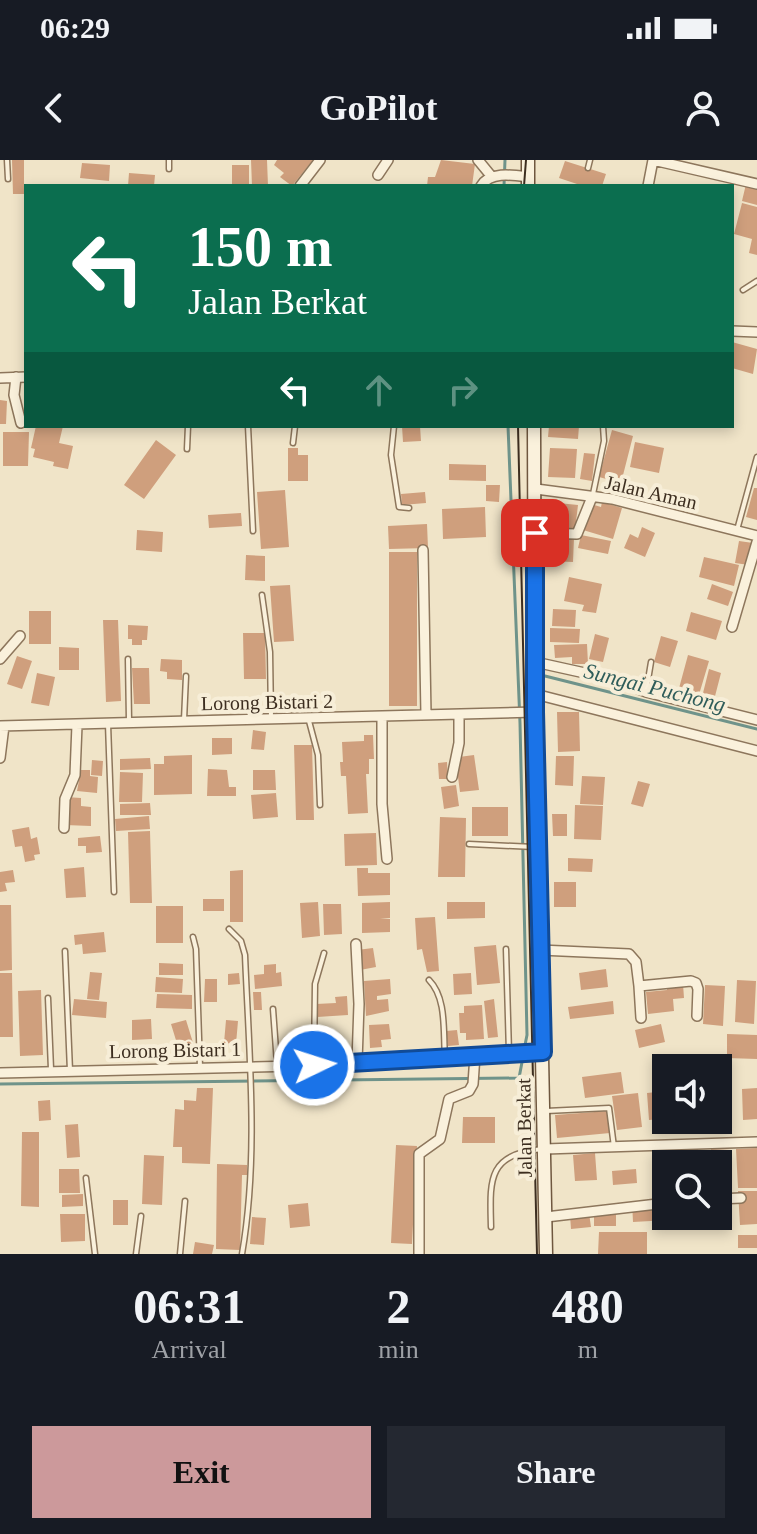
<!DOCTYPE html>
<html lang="en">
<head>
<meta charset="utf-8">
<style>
  body { margin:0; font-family:Georgia,serif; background:#242831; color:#f1f3f6; height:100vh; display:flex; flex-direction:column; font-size:30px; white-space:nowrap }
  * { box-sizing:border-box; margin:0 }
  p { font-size:26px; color:#9ea1a6 }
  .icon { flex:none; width:44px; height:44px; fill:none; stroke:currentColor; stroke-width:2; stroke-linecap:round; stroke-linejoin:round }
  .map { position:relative; height:1094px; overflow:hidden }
  .details { display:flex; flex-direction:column; background:#171b24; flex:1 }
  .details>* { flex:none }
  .banner { position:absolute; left:24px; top:24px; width:710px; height:244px; border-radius:0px; box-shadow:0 4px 12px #0003; background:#0b6e4f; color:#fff; overflow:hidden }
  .fabs { position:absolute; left:652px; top:894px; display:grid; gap:16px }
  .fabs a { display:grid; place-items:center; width:80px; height:80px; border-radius:0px; background:#171b24; box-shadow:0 4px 12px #0003; font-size:40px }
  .pin { position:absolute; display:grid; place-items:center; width:68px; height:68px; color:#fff; margin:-34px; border-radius:16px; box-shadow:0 4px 12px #0006 }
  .me { position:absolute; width:88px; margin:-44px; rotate:86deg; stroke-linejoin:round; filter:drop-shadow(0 0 6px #0008) }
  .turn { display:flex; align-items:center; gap:28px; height:168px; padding:0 32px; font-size:36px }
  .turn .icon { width:104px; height:104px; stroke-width:2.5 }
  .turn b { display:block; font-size:56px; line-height:68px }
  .lanes { display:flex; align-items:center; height:76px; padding:0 32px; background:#0003; justify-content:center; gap:40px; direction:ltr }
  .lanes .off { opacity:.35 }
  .eta { display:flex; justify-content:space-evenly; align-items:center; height:136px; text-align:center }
  .eta b { font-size:48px; font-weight:800; line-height:56px }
  .button { display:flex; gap:16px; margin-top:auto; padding:16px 32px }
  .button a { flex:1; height:92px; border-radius:0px; background:#cc999b; color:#111; font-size:32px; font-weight:800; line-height:92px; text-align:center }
  .button a+a { background:#242831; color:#f1f3f6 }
  .status { display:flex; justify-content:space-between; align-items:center; height:56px; padding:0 40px; background:#171b24; direction:ltr }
  .status svg { height:22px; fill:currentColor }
  header { display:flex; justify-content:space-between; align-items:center; height:104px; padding:0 32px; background:#171b24; font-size:36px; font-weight:800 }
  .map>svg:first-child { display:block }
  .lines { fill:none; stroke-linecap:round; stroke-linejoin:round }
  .stream { stroke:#6f938a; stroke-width:3 }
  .building { fill:#cf9f7d }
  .lane-casing { stroke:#8d765c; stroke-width:7 }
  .street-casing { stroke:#8d765c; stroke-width:12 }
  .secondary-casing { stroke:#6f573f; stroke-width:15 }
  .lane { stroke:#faf1dc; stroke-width:4 }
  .street { stroke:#faf1dc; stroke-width:9 }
  .secondary { stroke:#faf1dc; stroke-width:12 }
  .tram { stroke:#3d2e20; stroke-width:2 }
  .route-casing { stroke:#114b97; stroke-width:20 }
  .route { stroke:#1a73e8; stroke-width:14 }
  .labels { text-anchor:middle; stroke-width:8; stroke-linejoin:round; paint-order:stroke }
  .street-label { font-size:20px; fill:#3d2e20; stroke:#f7eed8 }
  .water-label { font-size:22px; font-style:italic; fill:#2f5d5a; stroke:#f7eed8 }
</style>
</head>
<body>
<div class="status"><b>06:29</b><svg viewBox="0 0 49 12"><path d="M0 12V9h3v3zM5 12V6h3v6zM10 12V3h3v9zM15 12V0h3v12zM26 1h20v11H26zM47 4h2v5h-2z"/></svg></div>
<header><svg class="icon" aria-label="back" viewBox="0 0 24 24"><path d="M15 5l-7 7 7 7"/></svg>GoPilot<svg class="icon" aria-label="person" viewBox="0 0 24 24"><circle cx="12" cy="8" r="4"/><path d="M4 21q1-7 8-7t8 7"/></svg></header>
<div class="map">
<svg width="757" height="1094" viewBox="0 0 757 1094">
  <rect width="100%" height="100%" fill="#f0e4c8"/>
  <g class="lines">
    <path class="stream" d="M504,26l1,-26
      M508,266l12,297 7,312 -3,15
      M545,516l212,53
      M0,924l519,-6 4,-21"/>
  </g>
  <path class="building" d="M12,0h12v34h-11z
    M251,0h16l1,26h-16z
    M277,0h36l-21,26 -12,-9 4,-4 -10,-8z
    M441,0l34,4 -3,22h-45l1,-9h7z
    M565,1l41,13 -4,12h-19l-24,-8z
    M82,3l28,2 -1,16 -29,-3z
    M232,5h17v21h-17z
    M129,13l26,2 -1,11h-26z
    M746,24l11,3v18l-15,-4z
    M742,43l15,4v48l-8,-2 3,-14 -18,-5z
    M732,182l25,7 -4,25 -21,-6z
    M0,240l7,1 -1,23h-6z
    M36,266h27l-4,17 14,3 -5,23 -15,-3 1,-4 -21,-5 2,-8 -4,-1z
    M402,266h18l1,15 -18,1z
    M549,266h30l-1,13 -30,-2z
    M612,270l21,6 -12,47 -22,-6z
    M3,272h26l-1,34h-25z
    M156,280l20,15 -32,44 -20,-14z
    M635,282l29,6 -5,25 -29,-6z
    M288,288h10v7h10v26h-20z
    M550,288l27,1 -2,29 -27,-1z
    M584,293l11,1 -3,27 -12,-2z
    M449,304l37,1v16l-37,-1z
    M486,325h14l-1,17 -13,-1z
    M754,328h3v32l-11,-3z
    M285,330l4,57 -28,2 -4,-57z
    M425,332l1,11 -24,2 -1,-11z
    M548,342l30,3 -3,25 -30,-4z
    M602,342l20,6 -9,31 -30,-9 8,-26 10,3z
    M485,347l1,30 -43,2 -1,-30z
    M241,353l1,13 -33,2 -1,-13z
    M427,364l1,24 -39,1 -1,-23z
    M642,367l13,6 -10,24 -21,-9 6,-14 8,4z
    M137,370l26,2 -1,20 -26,-2z
    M581,375l30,6 -3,13 -30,-6z
    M548,376l26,2 -1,24 -27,-1z
    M739,381l14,2 -4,22 -14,-2z
    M389,392h28v154h-28z
    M246,395l19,1v25l-20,-1z
    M704,397l35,8 -5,21 -35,-9z
    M569,417l33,7 -6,29 -14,-2 2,-6 -20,-4z
    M712,424l21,8 -5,14 -21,-7z
    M290,425l4,56 -20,1 -4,-56z
    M553,449l23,1 -1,17 -23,-1z
    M29,451h22v33h-22z
    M691,452l31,9 -6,19 -30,-9z
    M103,460h15l3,81 -15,1z
    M128,465l20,1 -1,14h-5v5h-10v-6h-4z
    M550,468l30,1 -1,14 -29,-1z
    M243,473h22l1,46h-22z
    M595,474l14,4 -6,24 -14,-3z
    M661,476l17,5 -8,26 -16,-5z
    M587,484l1,20h-16v-7l-17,1 -1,-13z
    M59,487l20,1v22h-20z
    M688,495l21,6 -11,37 -20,-6z
    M17,496l15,5 -10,28 -15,-5z
    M161,499l21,1v20l-15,-1v-7l-7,-1z
    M132,508h17l1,36h-16z
    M709,509l12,4 -7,27 -12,-3z
    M37,513l18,4 -6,29 -18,-3z
    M557,552h22l1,39 -22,1z
    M253,570l13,2 -2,18 -13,-1z
    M364,575h9l1,24h-5v15h-3l2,39 -20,1 -2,-38h-5l-1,-14h3l-1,-20 22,-1z
    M212,578h20v16l-20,1z
    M294,585h18l2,75h-18z
    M192,595v39l-38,1v-31h10v-8z
    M474,595l5,35 -19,2 -4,-30 3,-5z
    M556,596h18l-1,30 -18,-1z
    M150,598l1,11 -31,1v-11z
    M92,600l11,1 -1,15 -11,-1z
    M447,602l1,17h-9l-1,-16z
    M208,609l19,1 2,17h7v9h-29z
    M81,610h9v6l8,1 -1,16 -20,-2z
    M253,610h22l1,20h-23z
    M120,612l23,1 -1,29h-23z
    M582,616l23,1 -2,28 -23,-1z
    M638,621l12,3 -7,23 -12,-3z
    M456,625l3,21 -15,3 -3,-22z
    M276,633l2,24 -25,2 -2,-24z
    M66,637l15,1v8l10,1v19l-26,-1z
    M150,643l1,12h-31v-11z
    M575,645l28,1 -2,34 -27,-1z
    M472,647h36v29h-36z
    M552,654h15v22h-14z
    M149,656l1,13 -34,2 -1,-12z
    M440,657l26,1 -1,59h-27z
    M29,667l2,12 6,-2 3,17 -6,1 1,5 -10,2 -3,-16 -7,1 -3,-17z
    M150,671l2,72h-22l-2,-71z
    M376,673l1,32 -32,1 -1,-32z
    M100,676l2,16 -16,1v-7h-8v-8z
    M568,698l25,1 -1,13 -24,-1z
    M84,707l2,30 -20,1 -2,-29z
    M357,708h11v5h22v22l-32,1z
    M13,710l2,12 -10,1 2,8 -7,1v-20z
    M243,710v52h-13v-51z
    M554,722h22v25h-22z
    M203,739h21v12h-21z
    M318,742l2,34 -18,2 -2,-35z
    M390,742v16h-10l10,1v13l-28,1v-30z
    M447,742h38v16l-38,1z
    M323,744h18l1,30 -18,1z
    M0,745h11l1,65 -12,1z
    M156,746h27v37h-27z
    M435,757l4,54 -12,1 -5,-23 -5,1 -2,-32z
    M104,772l2,20 -23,2 -1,-10 -7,1 -1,-10z
    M496,785l4,38 -23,2 -3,-38z
    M373,788l3,19 -16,3 -3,-20z
    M159,803l24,1v11h-24z
    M276,804v9l5,-1 1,14 -27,3 -1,-14 10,-1v-9z
    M606,809l2,18 -27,3 -2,-17z
    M90,812l12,1 -3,27 -12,-1z
    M0,813h12l1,64h-13z
    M239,813l1,11 -12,1v-11z
    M471,813l1,21 -18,1 -1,-21z
    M156,817l27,2 -1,14 -27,-1z
    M205,819h12v23h-13z
    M390,819l1,15 -14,2v4l11,-1 1,12 -23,5 -2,-35z
    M737,820l19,1 -2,43 -19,-2z
    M683,824l1,14 -11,1 1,12 -26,3 -2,-22 21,-2v-4z
    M705,825l20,1 -2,40 -20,-2z
    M41,830l2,65 -23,1 -2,-65z
    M253,832h8l1,18h-8z
    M157,834l35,1v14l-36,-1z
    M347,836l1,19 -31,2 -1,-13 20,-1 -1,-6z
    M74,839l33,3 -1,16 -34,-3z
    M494,839l4,38 -10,1 -4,-37z
    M613,841l1,13 -44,5 -2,-12z
    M482,845l2,34 -18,1v-7h-6l-1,-20h5v-7z
    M151,859l1,20 -20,1v-20z
    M186,860l8,26 -15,4 -8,-26z
    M226,860l12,1 -2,23 -12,-1z
    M389,864l2,15 -10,1 1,7 -12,1 -1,-23z
    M661,864l4,18 -26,6 -4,-18z
    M457,870l2,15 -11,1 -2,-15z
    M727,874l30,1v24l-30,-1z
    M621,912l3,21 -39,5 -3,-21z
    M197,928h16l-3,76 -28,-1v-16h-9l2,-38 9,1v-10l12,1z
    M757,928v31l-14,1 -1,-31z
    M666,931v29h5l1,4 -9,1 -1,-6 -13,1 -2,-27z
    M638,933l4,34 -25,3 -5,-34z
    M50,940l1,20 -12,1 -1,-20z
    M608,951l2,22 -53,5 -2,-23z
    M463,957h32v26h-33z
    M78,964l2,33 -13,1 -2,-33z
    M22,972h17v75l-18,-1z
    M396,985l21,1 -5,98 -21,-1z
    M757,988v40h-19l-2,-39z
    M711,989l21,1v16l-21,-2z
    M595,993l2,27 -22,1 -2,-26z
    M144,995l20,1 -2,49 -20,-1z
    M217,1004l30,1v10h-5l-2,75 -24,-1z
    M59,1009h20l1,24h-21z
    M636,1009l1,14 -24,2 -1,-14z
    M738,1031h19v33l-17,1z
    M83,1034v12l-21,1v-12z
    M113,1040h15v25h-15z
    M666,1040v16h3v4l-36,2 -1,-20z
    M308,1043l2,23 -20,2 -2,-23z
    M594,1050h22v16h-22z
    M589,1053l2,14 -20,2 -1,-14z
    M60,1054h25v27l-24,1z
    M252,1057l14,1 -2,27 -14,-1z
    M599,1072h48v22h-49z
    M738,1075h19v13h-19z
    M195,1082l19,3 -2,9h-19z"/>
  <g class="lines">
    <defs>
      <path id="lane" d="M7,0l1,19
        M169,0v9
        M588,8l2,-8
        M743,130l14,-9
        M248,266l5,105
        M394,266l-3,29 8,52 10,1
        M293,283l2,-17
        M187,289l1,-23
        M593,334l11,-53 -1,-15
        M737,370l20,-73
        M262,435l8,57 1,66
        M128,499l1,62
        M646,532l5,-30
        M184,560l2,-44
        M309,561l9,34 2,50
        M108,564l6,168
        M469,684l65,3
        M229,769l12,12 4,14c4,99 14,201 -3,299
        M193,777l3,12 4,118
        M506,789l3,104
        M65,791l5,120
        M429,820c18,18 14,52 16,76
        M48,838l3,71
        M273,849l4,55
        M314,902l1,-78 9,-31
        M546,951l63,-3 5,39
        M86,1018l9,76
        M491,1067c-1,-45 -5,-74 52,-78
        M136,1094l5,-38
        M180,1094l5,-53"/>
      <path id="street" d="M478,0l14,17
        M653,0l104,24
        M378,15l10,-15
        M300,26l20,-26
        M481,26c9,-15 32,-11 47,-9
        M648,26l5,-26
        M732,171l25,1
        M16,217l-2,18 7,28
        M0,218l26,-1
        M536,329l76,10 145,37
        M535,373l42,1 15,-37
        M423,390l3,165
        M732,467l25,-85
        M0,499l20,-23
        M535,502l77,17 34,13 111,28
        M535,534l222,57
        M382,557v87l5,55
        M0,566l535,-14
        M0,598l4,-32
        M452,617l7,-34v-28
        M64,668l1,-29 10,-24 2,-50
        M356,784l3,60 -2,58
        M540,790l89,4 7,8 3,24 52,-5 5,2 2,6 -1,27
        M639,826l2,32
        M0,913l296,-7 247,-14
        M545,989l212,-7
        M718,1039l23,-1
        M546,1057l120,-14
        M419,1094v-100l21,-15 9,-40 20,-8 4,-7 2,-29"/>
      <path id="secondary" d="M528,26v-26
        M534,266l1,286 11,542"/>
    </defs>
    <use href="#lane" class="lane-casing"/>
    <use href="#street" class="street-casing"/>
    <use href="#secondary" class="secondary-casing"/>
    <use href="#lane" class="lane"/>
    <use href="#street" class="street"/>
    <use href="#secondary" class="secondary"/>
    <path class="tram" d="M524,26l2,-26
      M518,266l19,828"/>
  </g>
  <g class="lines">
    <defs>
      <path id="route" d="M314,905l229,-13 -8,-340v-179"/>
    </defs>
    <use href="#route" class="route-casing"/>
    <use href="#route" class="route"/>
  </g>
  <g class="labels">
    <g class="street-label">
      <text transform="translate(651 332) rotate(13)" y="7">Jalan Aman</text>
      <text transform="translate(267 542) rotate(-1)" y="7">Lorong Bistari 2</text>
      <text transform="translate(175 890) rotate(-1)" y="7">Lorong Bistari 1</text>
      <text transform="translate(524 968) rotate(-91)" y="7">Jalan Berkat</text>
    </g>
    <g class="water-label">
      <text transform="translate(655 527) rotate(14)" y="8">Sungai Puchong</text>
    </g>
  </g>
</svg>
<div class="fabs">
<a><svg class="icon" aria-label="sound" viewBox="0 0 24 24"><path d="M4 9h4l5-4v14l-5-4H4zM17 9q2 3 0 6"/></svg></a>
<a><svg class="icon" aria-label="search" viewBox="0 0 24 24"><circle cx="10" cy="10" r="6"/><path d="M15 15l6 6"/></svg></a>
</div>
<div class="pin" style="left:535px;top:373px;background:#d93025"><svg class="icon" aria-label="arrive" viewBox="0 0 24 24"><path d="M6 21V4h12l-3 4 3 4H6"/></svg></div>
<svg class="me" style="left:314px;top:905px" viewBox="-20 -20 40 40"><circle r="17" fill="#1a73e8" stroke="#fff" stroke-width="3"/><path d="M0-11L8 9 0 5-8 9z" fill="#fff"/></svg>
<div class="banner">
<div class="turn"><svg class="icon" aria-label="left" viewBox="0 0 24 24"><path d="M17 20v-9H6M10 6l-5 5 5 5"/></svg><div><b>150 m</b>Jalan Berkat</div></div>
<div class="lanes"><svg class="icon" aria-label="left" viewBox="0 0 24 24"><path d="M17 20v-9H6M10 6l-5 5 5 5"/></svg><svg class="icon off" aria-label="ahead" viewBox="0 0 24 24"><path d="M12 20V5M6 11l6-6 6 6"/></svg><svg class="icon off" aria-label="right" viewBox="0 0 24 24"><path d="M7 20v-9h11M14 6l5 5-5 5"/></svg></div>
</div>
</div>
<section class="details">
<div class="eta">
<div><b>06:31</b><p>Arrival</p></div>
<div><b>2</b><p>min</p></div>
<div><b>480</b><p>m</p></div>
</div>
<div class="button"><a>Exit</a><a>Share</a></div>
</section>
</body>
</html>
